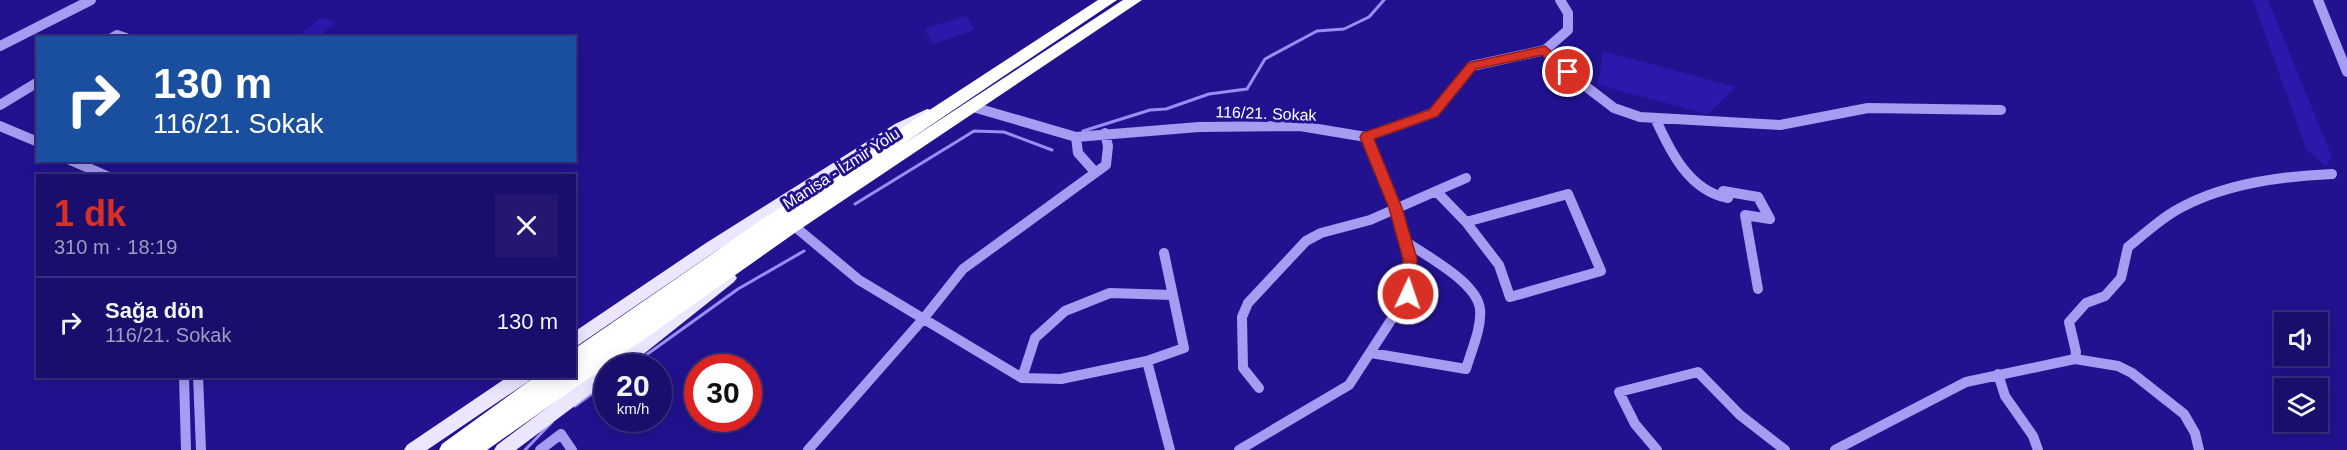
<!DOCTYPE html>
<html lang="tr">
<head>
<meta charset="utf-8">
<style>
  body { margin:0; font-family:Arial,sans-serif; background:#231772; color:#f1f3f6; height:100vh; display:flex; flex-direction:column; font-size:22px; white-space:nowrap }
  * { box-sizing:border-box; margin:0 }
  p { font-size:20px; color:#9f9cc2 }
  .icon { flex:none; width:33px; height:33px; fill:none; stroke:currentColor; stroke-width:2; stroke-linecap:round; stroke-linejoin:round }
  .map { position:relative; flex:1; overflow:hidden }
  .details { position:absolute; left:36px; top:174px; width:540px; height:204px; display:flex; flex-direction:column; background:#1a0e6c; border-radius:0px; box-shadow:0 3px 15px #0003,0 0 0 2px #382e7f }
  .details>* { flex:none }
  .hud { position:absolute; left:36px; top:36px; width:540px; height:126px; border-radius:0px; box-shadow:0 3px 15px #0003,0 0 0 2px #382e7f; background:#1a4fa0; color:#fff; overflow:hidden }
  .tools { position:absolute; left:2274px; top:312px; display:grid; gap:12px }
  .tools a { display:grid; place-items:center; width:54px; height:54px; border-radius:0px; background:#1a0e6c; box-shadow:0 3px 15px #0003,0 0 0 2px #382e7f; font-size:30px }
  .speed { position:absolute; left:594px; top:354px; display:flex; gap:12px; font-size:30px; font-weight:700; text-align:center }
  .speed>* { display:grid; place-content:center; width:78px; height:78px; border-radius:50%; background:#1a0e6c; box-shadow:0 3px 15px #0003,0 0 0 2px #382e7f; line-height:1 }
  .speed small { font-size:15px; font-weight:400 }
  .speed .limit { border:9px solid #d22; background:#fff; color:#111 }
  .pin { position:absolute; display:grid; place-items:center; width:51px; height:51px; color:#fff; margin:-26px; border:3px solid #fff; border-radius:50%; box-shadow:0 2px 6px #0007 }
  .me { position:absolute; width:66px; margin:-33px; rotate:3deg; stroke-linejoin:round; filter:drop-shadow(0 0 4px #0008) }
  .turn { display:flex; align-items:center; gap:21px; height:126px; padding:0 18px; font-size:27px }
  .turn .icon { width:78px; height:78px; stroke-width:2.5 }
  .turn b { display:block; font-size:42px; line-height:51px }
  .round { display:grid; place-items:center; flex:none; width:63px; height:63px; border-radius:0px; background:#231772 }
  .overview { display:flex; align-items:center; justify-content:space-between; height:102px; padding:0 18px }
  h1 { font-size:36px; font-weight:700; line-height:45px; color:#d93025 }
  ul { padding:0; list-style:none }
  li { display:flex; align-items:center; gap:18px; height:90px; padding:0 18px; border-top:2px solid #382e7f }
  li div { flex:1 }
  li b { display:block; font-size:22px }
  li em { font-style:normal }
  .map>svg:first-child { display:block }
  .green { fill:#2a19aa }
  .lines { fill:none; stroke-linecap:round; stroke-linejoin:round }
  .stream { stroke:#988ef5; stroke-width:3 }
  .minor { stroke:#a69cf2; stroke-width:10 }
  .major { fill:#ece7ff; fill-rule:evenodd }
  .highway { fill:#fff; fill-rule:evenodd }
  .route { fill:#d93025; stroke:#8d1f18; stroke-width:1.5 }
  .labels { text-anchor:middle; stroke-width:6; stroke-linejoin:round; paint-order:stroke }
  .street-label { font-size:16px; fill:#fff; stroke:#221290 }
</style>
</head>
<body>
<div class="map">
<svg width="2347" height="450" viewBox="0 0 2347 450">
  <rect width="100%" height="100%" fill="#221290"/>
  <path class="green" d="M2253,0h15l64,157 -6,9 -20,-17z
    M966,16l9,14 -42,14 -9,-15z
    M320,18l16,4 -17,15h-21z
    M1603,51l133,36 -28,27 -110,-29z"/>
  <g class="lines">
    <path class="stream" d="M1083,131l67,-21 16,-1 43,-15 38,-5 18,-30 52,-28 27,-2 25,-12 15,-17
      M855,204l119,-73 30,1 48,18
      M628,368l110,-79 66,-38
      M575,406l33,-24
      M525,450l27,-28"/>
    <path class="minor" d="M2318,0l29,72
      M112,38l5,-3 9,3
      M0,46l91,-46
      M1545,50l22,22 47,36 26,9 140,8 88,-17 133,2
      M0,105l38,-23
      M973,107l103,30 123,-10 101,-1 66,11 67,-24 39,-47 73,-16 23,-20v-17l-8,-13
      M1655,118c15,33 34,73 73,80l-5,-7 35,6 12,22 -25,-4 13,74
      M0,126l38,16
      M1076,137l2,16 17,19
      M70,160l37,16
      M1436,191l30,31
      M1568,194l33,77 -91,26 -11,-32 -33,-43z
      M793,225l66,55 163,98 39,1 86,-18 23,89
      M1371,353l95,16c5,-18 16,-41 14,-60 -3,-27 -54,-53 -75,-68
      M2075,359l43,7 14,7 52,41 11,19 4,17
      M1147,361l37,-13 -20,-95
      M1998,374l7,22 28,40 5,14
      M184,376l2,74
      M198,376l3,74
      M1022,378l13,-40 30,-27 45,-18 62,2
      M1259,388l-16,-20 -1,-51 6,-14 58,-62 15,-8 49,-13 96,-42
      M540,450l21,-16 11,16
      M808,450l116,-132 39,-49 143,-104 2,-19 -3,-13
      M1239,450l110,-65 59,-91 2,-35 -15,-51 -29,-71
      M1657,450l-22,-26 -16,-32 79,-20 42,43 45,35
      M1835,450l131,-68 109,-23 1,-7 -7,-30 17,-19 19,-7 16,-18 7,-31c18,-14 35,-31 56,-41 44,-23 99,-30 148,-32"/>
    <path class="major" d="M927,109l5,1 2,4 -2,4 -27,14 -189,119 -142,97v-16l132,-89 189,-119z
      M729,272l5,2 3,4 -3,4 -108,86h-18v13l-92,69h-22l3,-5z
      M509,376h22l-2,5 -102,69h-23l3,-5z"/>
    <path class="highway" d="M1098,0h19l-214,144 220,-144h19l-343,230 -312,220h-48l3,-6 94,-68h38v-27l190,-131z"/>
  </g>
  <path class="route" d="M1545,46l27,23v7h-9l-21,-21 -66,14 -38,47 -64,23 28,69 15,51 -2,35 -7,5 -5,-1v-39l-14,-51 -29,-71 2,-4 67,-23 39,-47z"/>
  <g class="labels">
    <g class="street-label">
      <text transform="translate(1266 113) rotate(2)" y="6">116/21. Sokak</text>
      <text transform="translate(841 168) rotate(-33)" y="6">Manisa - İzmir Yolu</text>
    </g>
  </g>
</svg>
<div class="tools">
<a><svg class="icon" aria-label="sound" viewBox="0 0 24 24"><path d="M4 9h4l5-4v14l-5-4H4zM17 9q2 3 0 6"/></svg></a>
<a><svg class="icon" aria-label="layers" viewBox="0 0 24 24"><path d="M12 4l9 5-9 5-9-5zM3 14l9 5 9-5"/></svg></a>
</div>
<div class="speed"><div>20<small>km/h</small></div><div class="limit">30</div></div>
<div class="pin" style="left:1568px;top:72px;background:#d93025"><svg class="icon" aria-label="arrive" viewBox="0 0 24 24"><path d="M6 21V4h12l-3 4 3 4H6"/></svg></div>
<svg class="me" style="left:1408px;top:294px" viewBox="-20 -20 40 40"><circle r="17" fill="#d93025" stroke="#fff" stroke-width="3"/><path d="M0-11L8 9 0 5-8 9z" fill="#fff"/></svg>
<div class="hud">
<div class="turn"><svg class="icon" aria-label="right" viewBox="0 0 24 24"><path d="M7 20v-9h11M14 6l5 5-5 5"/></svg><div><b>130 m</b>116/21. Sokak</div></div>
</div>
<section class="details">
<div class="overview"><div><h1>1 dk</h1><p>310 m · 18:19</p></div><a class="round"><svg class="icon" aria-label="close" viewBox="0 0 24 24"><path d="M6 6l12 12M18 6L6 18"/></svg></a></div>
<ul>
<li><svg class="icon" aria-label="right" viewBox="0 0 24 24"><path d="M7 20v-9h11M14 6l5 5-5 5"/></svg><div><b>Sağa dön</b><p>116/21. Sokak</p></div><em>130 m</em></li>
</ul>
</section>
</div>
</body>
</html>
